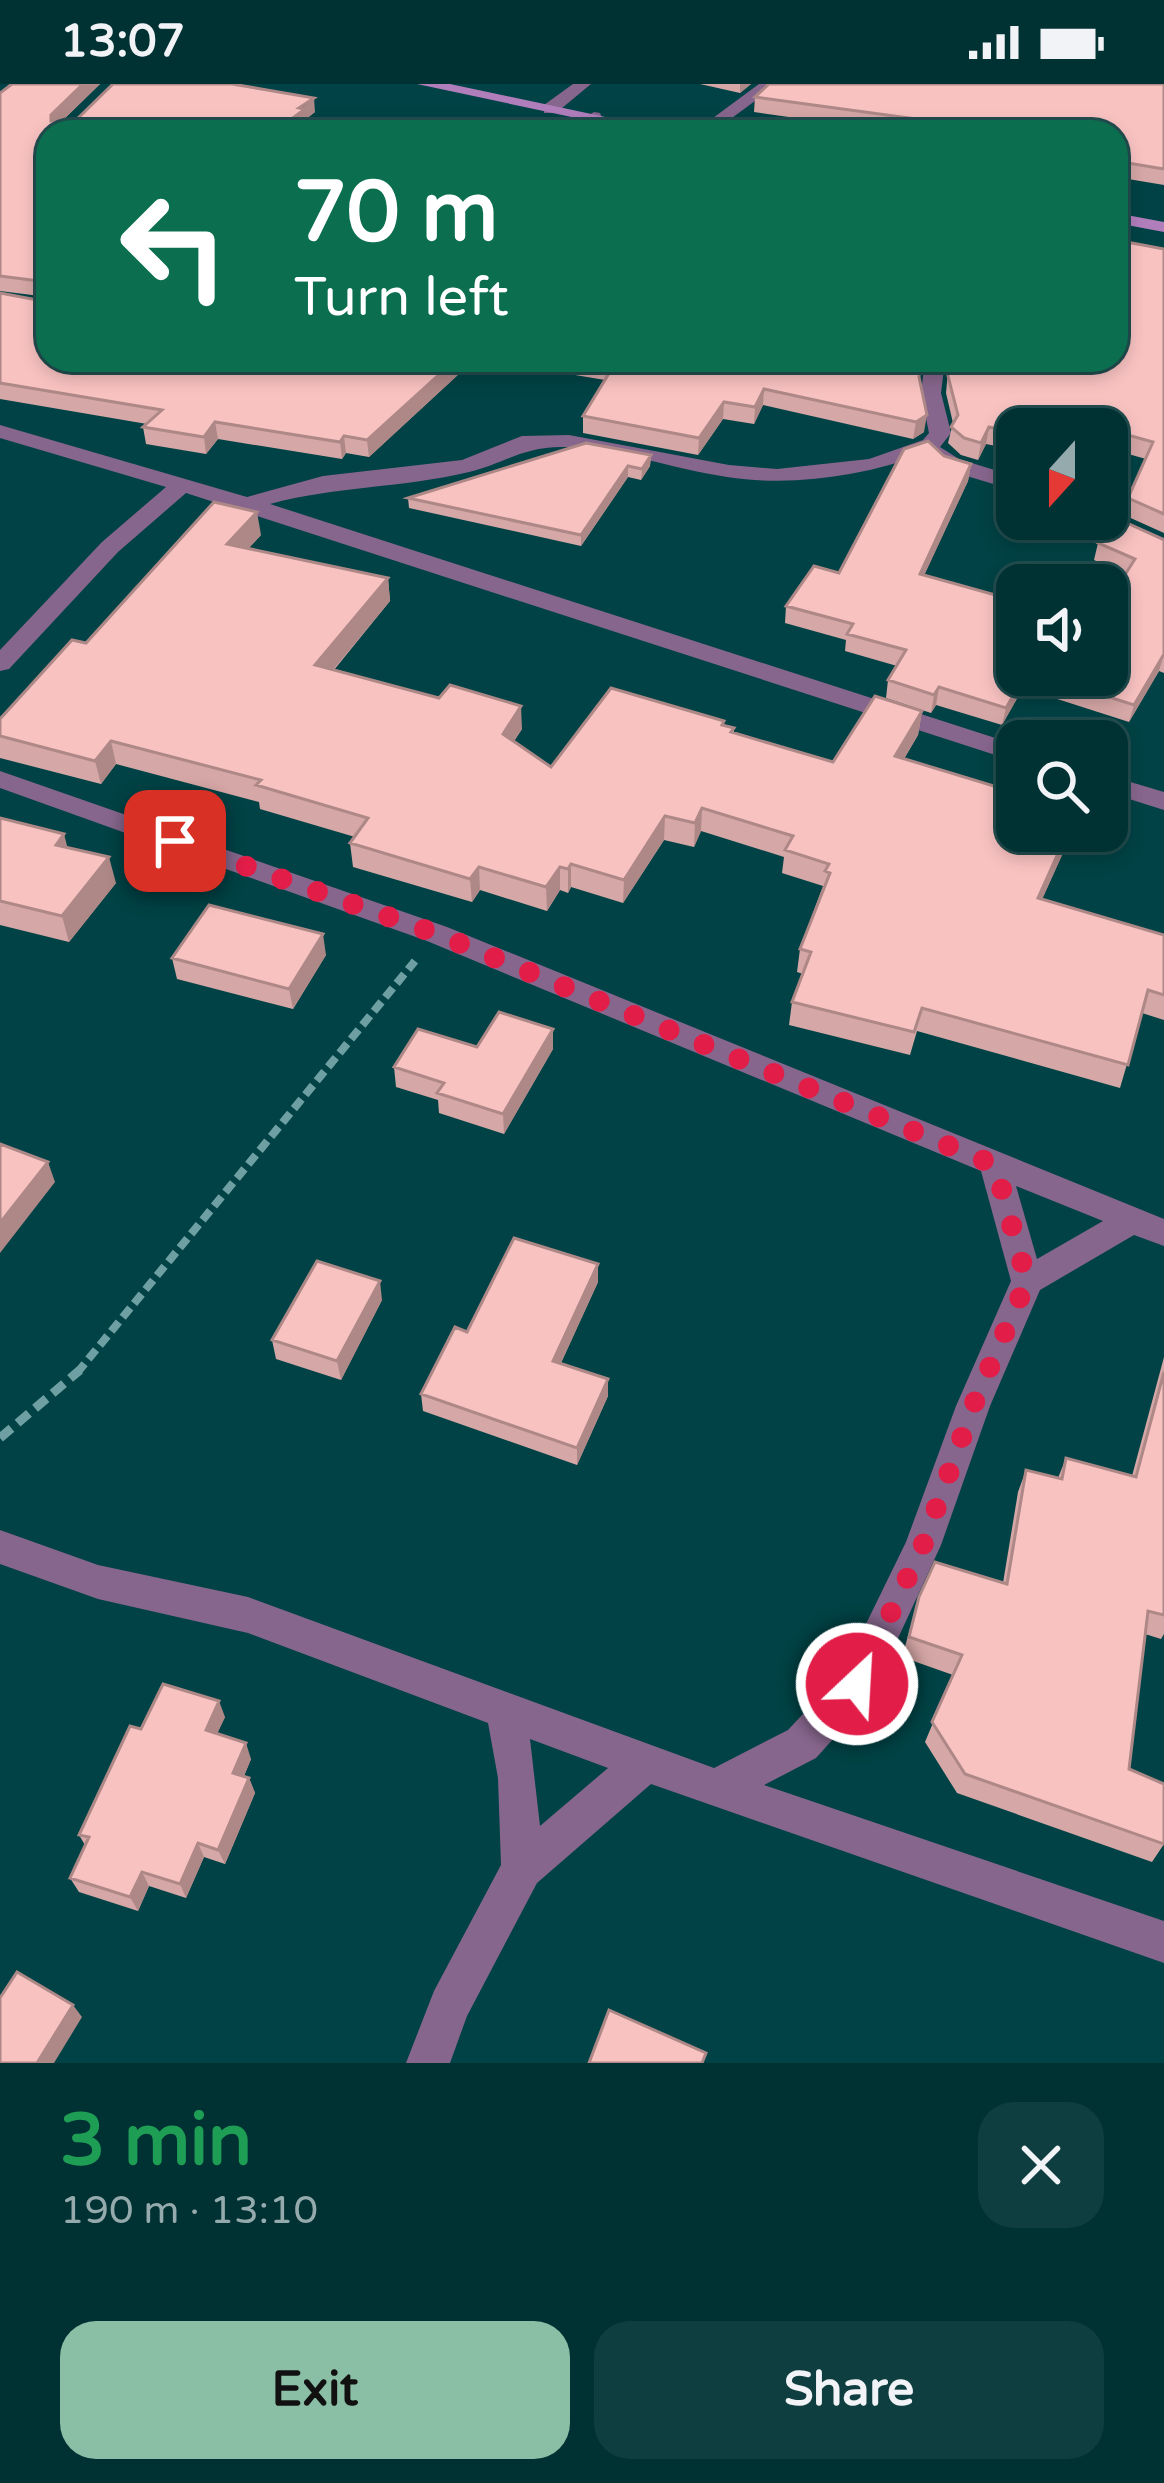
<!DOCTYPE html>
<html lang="en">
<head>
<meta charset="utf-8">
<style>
  body { margin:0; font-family:"Varela Round",sans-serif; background:#0e3e40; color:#f1f3f6; height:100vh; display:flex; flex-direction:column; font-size:45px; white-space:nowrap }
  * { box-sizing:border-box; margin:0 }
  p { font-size:39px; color:#95aaac }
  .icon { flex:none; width:66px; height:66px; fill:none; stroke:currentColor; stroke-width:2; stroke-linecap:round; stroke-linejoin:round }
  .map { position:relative; height:1979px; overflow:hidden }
  .sheet { display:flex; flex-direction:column; background:#003234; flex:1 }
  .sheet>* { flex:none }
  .banner { position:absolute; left:36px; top:36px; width:1092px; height:252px; border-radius:36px; box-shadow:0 6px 18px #0003,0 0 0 3px #224d4f; background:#0b6e4f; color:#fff; overflow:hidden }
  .needle { width:78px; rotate:201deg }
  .controls { position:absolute; left:996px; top:324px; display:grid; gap:24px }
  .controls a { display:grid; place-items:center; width:132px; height:132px; border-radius:24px; background:#003234; box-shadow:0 6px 18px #0003,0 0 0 3px #224d4f; font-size:60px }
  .pin { position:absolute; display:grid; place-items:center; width:102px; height:102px; color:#fff; margin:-51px; border-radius:24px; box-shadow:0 6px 18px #0006 }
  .me { position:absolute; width:132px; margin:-66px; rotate:25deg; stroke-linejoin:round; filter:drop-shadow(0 0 9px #0008) }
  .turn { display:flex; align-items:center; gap:42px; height:252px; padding:0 60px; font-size:54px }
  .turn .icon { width:156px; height:156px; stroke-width:2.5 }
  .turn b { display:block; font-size:84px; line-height:102px }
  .round { display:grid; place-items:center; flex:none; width:126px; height:126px; border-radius:36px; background:#0e3e40 }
  .head { display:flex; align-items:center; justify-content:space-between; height:204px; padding:0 60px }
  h1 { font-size:72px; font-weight:800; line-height:90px; color:#1e9e55 }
  .primary-button { display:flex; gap:24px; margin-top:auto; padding:24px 60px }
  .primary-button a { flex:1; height:138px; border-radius:36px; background:#8abfa5; color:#111; font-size:48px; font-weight:800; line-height:138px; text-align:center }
  .primary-button a+a { background:#0e3e40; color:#f1f3f6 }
  .status { display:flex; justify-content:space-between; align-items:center; height:84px; padding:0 60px; background:#003234; direction:ltr }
  .status svg { height:33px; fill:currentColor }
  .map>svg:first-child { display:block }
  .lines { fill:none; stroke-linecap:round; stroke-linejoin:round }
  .path-far1 { stroke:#6e9fa2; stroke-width:8; stroke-dasharray:12 6; stroke-linecap:butt }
  .path { stroke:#6e9fa2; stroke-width:9; stroke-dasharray:15 8; stroke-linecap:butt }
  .street { fill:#87668d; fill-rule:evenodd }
  .secondary { fill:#b17ebc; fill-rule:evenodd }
  .wall { fill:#d5a7a6 }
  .shaded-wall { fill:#ae8887 }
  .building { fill:#f8c2c1; stroke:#ae8887; stroke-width:3 }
  .route { stroke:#e11d48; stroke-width:21; stroke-dasharray:0 37.8 }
</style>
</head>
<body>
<div class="status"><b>13:07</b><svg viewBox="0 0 49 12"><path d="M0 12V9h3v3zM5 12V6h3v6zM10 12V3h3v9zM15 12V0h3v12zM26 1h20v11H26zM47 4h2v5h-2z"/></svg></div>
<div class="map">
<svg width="1164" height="1979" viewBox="0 0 1164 1979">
  <rect width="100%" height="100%" fill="#004245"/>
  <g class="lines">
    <path class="path-far1" d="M77,1289l338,-412"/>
    <path class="path" d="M0,1354l80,-68"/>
    <path class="street" d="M573,0h18l-35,29h-12v-8z
      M759,0h19l-65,48h-19z
      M594,28l6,1 8,19h-16l-6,-15z
      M925,276h20l-4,33 10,40 -11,14 19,12 58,18v14l-74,-22 -18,-15c-63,22 -132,33 -198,23 -53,-8 -108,-28 -162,-30 -42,-1 -59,16 -96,25 -66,16 -133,14 -199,32l747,241v17l-831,-269 -68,59 -109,117 -9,2v-21l102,-108 64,-55 -166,-49v-13l247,72 76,-21 139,-16 60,-24 47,-1 160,30 48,4 92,-10 54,-19 6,-7 -8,-40z
      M1107,429l57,25v16l-66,-30 -3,-5h12z
      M0,687l447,156 717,292v27l-30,-11 -94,55 -50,116 -49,139 -70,152 -55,61 -52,27 400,136v42l-513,-179 -114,99 -70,133 -17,47h-44l28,-72 67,-126 -3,-87 -10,-55 -240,-90 -150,-34 -98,-35v-34l98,35 150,32 466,171 74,-38 55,-59 63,-129 50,-136 55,-125 -30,-110 -554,-230 -427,-153zM1016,1102l87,35 -66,38zM530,1655l78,29 -68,58z
      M1107,691l57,17v18l-57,-18z"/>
    <path class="secondary" d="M417,0h33l226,48h-34z
      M1116,129l48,9v10l-48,-9z"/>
  </g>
  <path class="wall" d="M12,0h88l-38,37 253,-9 -9,7v4l-258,9v165l-48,-6v-198z
    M700,0h51l-11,9z
    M1164,0v101l-48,-8v-45h-220l-142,-20 1,-15z
    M1164,165v284l-40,-18 4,-17 18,-39 -39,-11v-19h-65l-19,-5 -12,25 -25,-5 -8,16 -17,-5 -13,-12 5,-20 -7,-30 3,-33h167z
    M0,209l48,67h426l-105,97 -23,-4 -4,6 -124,-20 -12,15 -60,-10 -3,-17 4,-3 -147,-25z
    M486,276h435l-2,17 5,55 -11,7 -150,-34 -9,19 -31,-5 -25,36 -115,-22v-17l22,-36z
    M651,371l-1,11 -9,14 -13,-3 -47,69 -172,-38 -1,-10z
    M944,372l27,8 -3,17 -44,94 93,100h90l18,-101 -31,-14 4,-17 66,-3v133l-5,-2 -30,51 -106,-34 -21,37 -66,-20 -5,8 -45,-15 2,-18 9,-14 -52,-15 1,-11 -61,-17 1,-17 53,-33z
    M261,451l-13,14 140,29 2,23 -56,69 188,59 -8,12 37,26 172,-42 11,3v5l99,29 89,-51 -4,24 -14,24 113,72h53l-3,13 -25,55 122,36v85l-22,-7 -22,75 -203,-57 -7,24 -121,-30 3,-23 11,-28 -6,-2 3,-23 23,-63 -41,-13 2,-16 -83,-26 -7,16 -30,-7 -41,63 -52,-16 -3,6 -8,-3 -13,21 -67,-21 -8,12 -119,-35 -3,-24 5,-6 -95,-28 -1,-7 -143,-38 -15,20 -101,-26v-39l86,-76z
    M0,734l68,29 48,36 -47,59 -69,-17z
    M326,871l-33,54 -116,-30 -5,-21z
    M477,963l76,2 -49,85 -65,-21 -1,-13 -42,-13 -2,-20z
    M598,1198l-37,81 47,33 -31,69 -154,-54 -2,-17 46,-62z
    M382,1216l-41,80 -65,-21 -4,-19z
    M1164,1273v277l-3,5 -16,-5 -16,135 35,75 -12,18 -195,-69 -32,-51 28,-67 -51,-18 17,-60 84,-14 15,-91 8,-22 32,8 8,-20 66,18z
    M225,1633l-8,16 34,26 -7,17 5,2 6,15 -30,71 -21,-7 -18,41 -37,-12 -11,25 -59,-19 -9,-14 15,-33 -6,-10 62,-106z"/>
  <path class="shaded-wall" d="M83,0h17l-46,45 -1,3 -2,-17z
    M740,0h11l-11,9z
    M314,14l1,14 -9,7v4l-12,9h-20z
    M455,276h19l-105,97 -2,-17z
    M764,305l-1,16 -9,19 1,-17z
    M724,318l-1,17 -25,36 1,-17z
    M1027,323l-4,17 -2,5h-4v8l-6,12 3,-16z
    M927,331l-3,17 -11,7 3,-17z
    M215,338l3,17 -12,15 -2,-17z
    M989,343l-3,17 -8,16 3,-17z
    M344,352l2,17 -4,6 -2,-17z
    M651,371l-1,11 -9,14 1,-11z
    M971,380l-3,17 -51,110 3,-17z
    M628,382v11l-47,69v-11z
    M257,428l4,23 -30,32 -4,-23z
    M388,494l2,23 -72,87 -3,-23z
    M1164,570l-5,17 -30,51 5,-17z
    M1025,591l-2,13 -21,37 4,-17z
    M939,603l-3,18 -5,8 3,-18z
    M521,622l1,23 -18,28 -1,-23z
    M922,627l-4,24 -27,45 4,-24z
    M111,657l5,23 -15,20 -6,-23z
    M702,724l-1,23 -7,16 1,-24z
    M665,732l-1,24 -41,63 1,-23z
    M1068,747h2l-3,13 -35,78 6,-24z
    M64,750l7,27 -15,-16z
    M109,773l7,26 -47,59 -7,-26z
    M571,780v23l-3,6v-24z
    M479,783l1,23 -8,12 -2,-23z
    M560,783v23l-13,21 -1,-24z
    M323,850l3,21 -33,54 -4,-20z
    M553,945v20l-49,85 -1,-20z
    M48,1078l7,20 -55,71v-30z
    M598,1180v18l-44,96 -1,-17z
    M380,1197l2,19 -41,80 -4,-19z
    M608,1295v17l-31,69v-17z
    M219,1617l6,16 -13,28 -6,-15z
    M246,1659l5,16 -12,29 -6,-15z
    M249,1694l6,15 -30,71 -7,-14z
    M198,1759l6,14 -18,41 -6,-14z
    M142,1788l7,14 -11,25 -8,-14z
    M73,1921l9,12 -28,46h-17z"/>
  <path class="building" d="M12,0h71l-32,31v6h24l38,-37h119l82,14 -15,10 6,1 -31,23h-226l-1,150 -47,-6v-183z
    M769,0h395v85l-48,-8v-29h-136l2,-4 -227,-31z
    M357,35l58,13h-71z
    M452,39l46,9h-57z
    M1116,156l48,9v265l-36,-16 25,-56 -126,-35 -13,26 -25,-6 -8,16 -17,-5 -13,-11 7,-12 -10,-39 2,-16h166z
    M0,209l48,9v58h407l-88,80 -23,-4 -4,6 -125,-20 -11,15 -61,-10 19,-17 -162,-27z
    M584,276h337l-2,17 8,38 -11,7 -152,-33 -9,18 -31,-5 -25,36 -116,-22 31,-51z
    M928,357l16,15 27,8 -51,110 97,27v74h8l-19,33 -67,-21 -5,8 -46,-15 18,-30 -59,-16 6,-10 -67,-18 28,-40 25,7 65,-124z
    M586,359l65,12 -9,14 -14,-3 -47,69 -173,-37z
    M214,418l43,10 -30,32 161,34 -73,87 124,33 11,-13 71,21 -18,28 48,33 60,-79 113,33 -2,4 12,3 -3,4 102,30 42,-66 47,15 -27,45 122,37v38h51l-30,67 126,37v60l-16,-5 -20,75 -206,-57 -8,24 -122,-30 19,-50 -11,-3 30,-76 -5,-2 4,-7 -44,-14 8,-14 -91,-28 -7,15 -30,-7 -41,64 -53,-16 -3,5 -8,-2 -14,20 -67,-20 -9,12 -120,-36 18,-25 -112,-33 5,-5 -150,-39 -16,20 -95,-25v-17l72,-79 14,3z
    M1118,435l46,21v114l-30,51 -94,-30h67v-72l28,-44 -37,-16z
    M0,734l64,16 -8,11 53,12 -47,59 -62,-15z
    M209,821l114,29 -34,55 -117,-31z
    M499,928l54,17 -50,85 -66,-21 7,-10 -50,-16 24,-38 59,18z
    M0,1060l48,18 -48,61z
    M514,1154l84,26 -45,97 55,18 -31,69 -156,-54 34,-67 12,5z
    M317,1177l63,20 -43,80 -65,-21z
    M1164,1288v243l-16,-4 -19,158 35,15v60l-199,-70 -33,-52 30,-67 -53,-18 10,-40 16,-35 72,22 19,-114 36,9 4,-21 70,19z
    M163,1600l56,17 -13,29 40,13 -13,30 16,5 -31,72 -20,-7 -18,41 -38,-12 -12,25 -60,-19 19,-41 -10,-2 51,-109 11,3z
    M17,1888l56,33 -36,58h-37v-65z
    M609,1926l97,43 -4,10h-113z"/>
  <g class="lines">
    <path class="route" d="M175,757l262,93 558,231 32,116 -54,125 -50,139 -66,139"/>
  </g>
</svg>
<div class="controls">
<a><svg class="needle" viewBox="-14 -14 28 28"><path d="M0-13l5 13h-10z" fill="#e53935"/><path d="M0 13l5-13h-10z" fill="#95aaac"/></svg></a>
<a><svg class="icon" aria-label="sound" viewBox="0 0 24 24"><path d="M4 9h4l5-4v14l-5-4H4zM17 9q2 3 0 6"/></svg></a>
<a><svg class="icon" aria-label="search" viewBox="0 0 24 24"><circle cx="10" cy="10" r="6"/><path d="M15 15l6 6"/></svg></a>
</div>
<div class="pin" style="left:175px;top:757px;background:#d93025"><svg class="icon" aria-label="arrive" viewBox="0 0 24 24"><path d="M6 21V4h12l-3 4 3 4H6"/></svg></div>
<svg class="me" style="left:857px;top:1600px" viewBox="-20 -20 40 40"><circle r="17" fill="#e11d48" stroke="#fff" stroke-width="3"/><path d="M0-11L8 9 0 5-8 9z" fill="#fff"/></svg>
<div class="banner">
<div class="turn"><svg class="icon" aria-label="left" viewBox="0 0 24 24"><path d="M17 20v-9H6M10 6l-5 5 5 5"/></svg><div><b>70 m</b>Turn left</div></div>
</div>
</div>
<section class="sheet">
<div class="head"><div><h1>3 min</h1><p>190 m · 13:10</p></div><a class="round"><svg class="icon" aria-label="close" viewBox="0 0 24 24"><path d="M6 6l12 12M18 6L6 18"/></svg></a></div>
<div class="primary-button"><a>Exit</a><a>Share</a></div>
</section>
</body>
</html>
